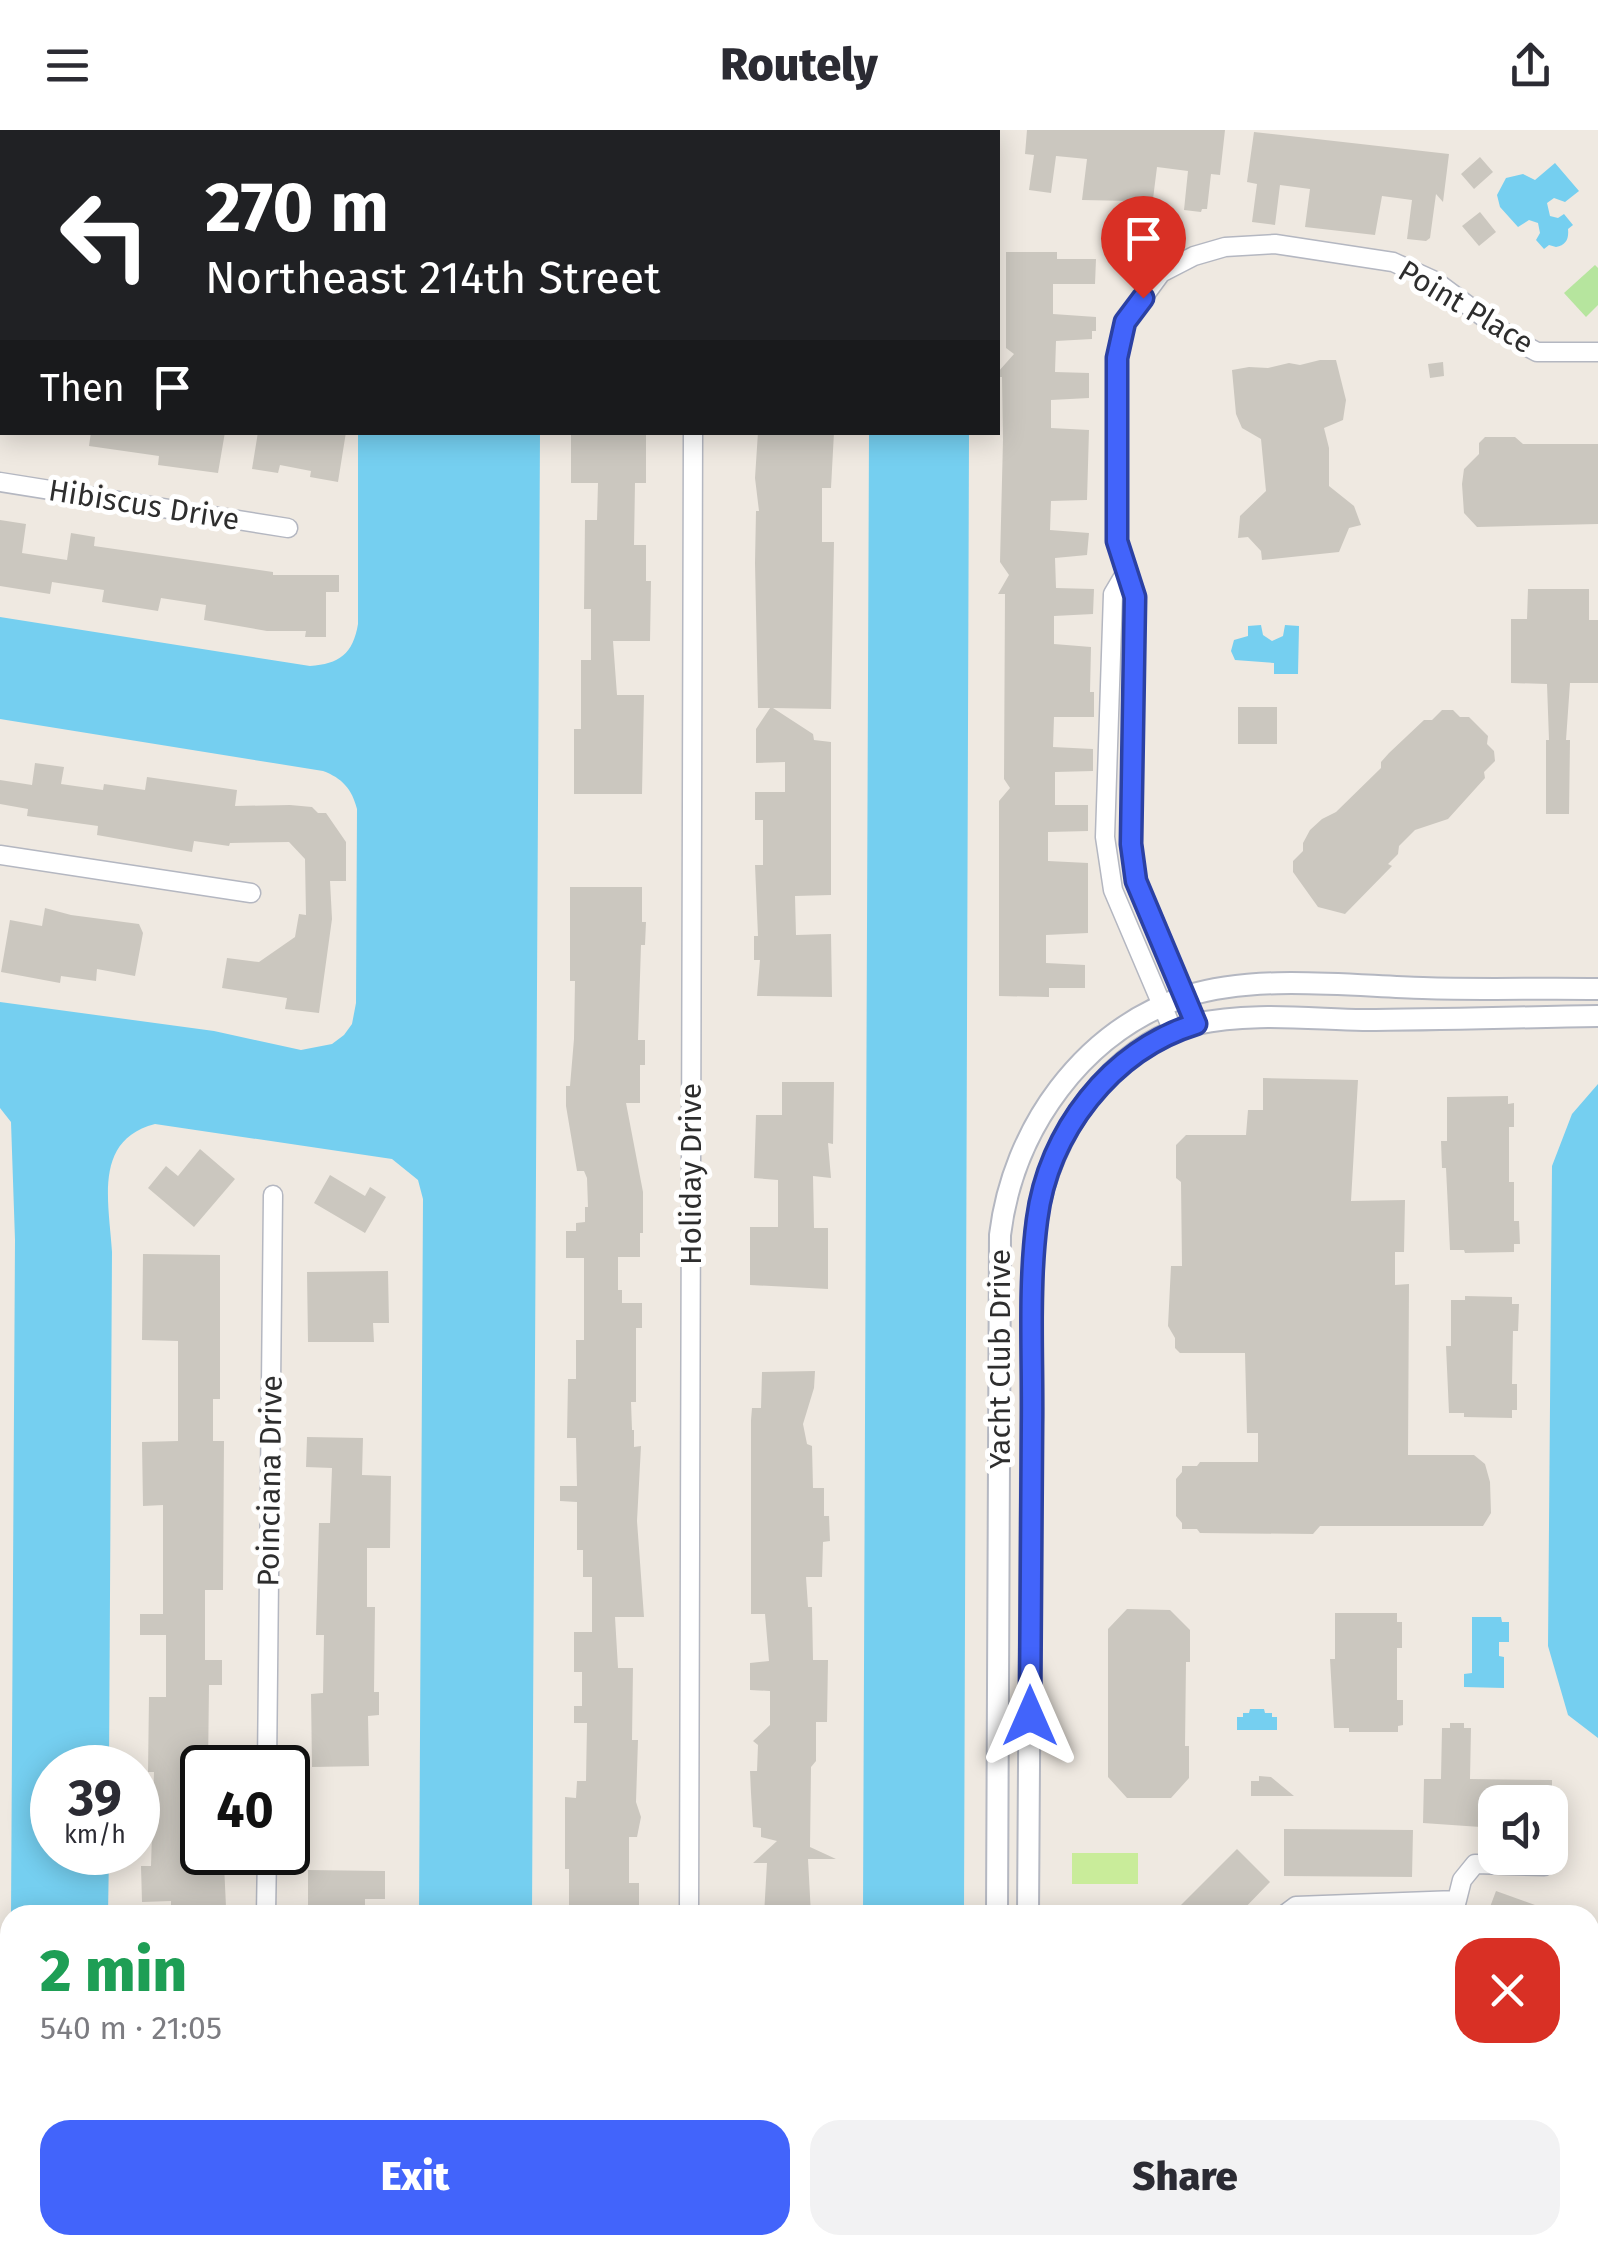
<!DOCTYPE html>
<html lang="en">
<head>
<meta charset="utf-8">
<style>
  body { margin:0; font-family:"Fira Sans",sans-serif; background:#f2f2f3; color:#2b2b33; height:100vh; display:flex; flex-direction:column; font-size:38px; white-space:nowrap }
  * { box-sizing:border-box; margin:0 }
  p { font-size:32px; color:#7c7c81 }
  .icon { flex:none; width:55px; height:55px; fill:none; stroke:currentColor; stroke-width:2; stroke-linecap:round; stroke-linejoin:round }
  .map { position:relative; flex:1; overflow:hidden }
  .side { position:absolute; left:0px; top:1775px; width:1600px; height:350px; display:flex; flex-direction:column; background:#fff; border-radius:30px 30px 0 0; box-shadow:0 5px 25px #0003 }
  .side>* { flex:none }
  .top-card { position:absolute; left:0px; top:0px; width:1000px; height:305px; box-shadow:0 5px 25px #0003; background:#202124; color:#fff; overflow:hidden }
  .fabs { position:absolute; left:1478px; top:1655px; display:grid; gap:20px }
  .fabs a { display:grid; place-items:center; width:90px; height:90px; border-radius:20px; background:#fff; box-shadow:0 5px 25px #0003; font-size:50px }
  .speed { position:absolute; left:30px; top:1615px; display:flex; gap:20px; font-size:50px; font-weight:700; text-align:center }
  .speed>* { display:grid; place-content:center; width:130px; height:130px; border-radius:50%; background:#fff; box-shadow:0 5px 25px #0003; line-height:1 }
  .speed small { font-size:25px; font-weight:400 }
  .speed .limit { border:5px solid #111; border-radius:15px; background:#fff; color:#111 }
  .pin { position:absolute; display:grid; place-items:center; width:85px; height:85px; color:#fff; margin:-102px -42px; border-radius:50% 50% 50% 0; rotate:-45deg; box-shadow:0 0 10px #0007 }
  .pin .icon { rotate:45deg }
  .me { position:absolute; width:110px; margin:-55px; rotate:0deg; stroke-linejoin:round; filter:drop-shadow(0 0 8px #0008) }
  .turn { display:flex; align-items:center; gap:35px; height:210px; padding:0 40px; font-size:45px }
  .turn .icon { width:130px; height:130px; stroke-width:2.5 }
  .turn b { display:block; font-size:70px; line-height:85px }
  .then { display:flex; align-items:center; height:95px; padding:0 40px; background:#0003; gap:20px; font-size:38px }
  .round { display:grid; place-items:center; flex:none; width:105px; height:105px; border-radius:30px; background:#f2f2f3 }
  .head { display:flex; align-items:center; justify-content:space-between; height:170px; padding:0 40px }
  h1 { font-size:60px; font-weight:800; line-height:75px; color:#1e9e55 }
  .button { display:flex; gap:20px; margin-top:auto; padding:20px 40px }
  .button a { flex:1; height:115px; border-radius:30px; background:#4264fb; color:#fff; font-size:40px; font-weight:800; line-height:115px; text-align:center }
  .button a+a { background:#f2f2f3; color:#2b2b33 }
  header { display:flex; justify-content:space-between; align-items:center; height:130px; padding:0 40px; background:#fff; font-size:45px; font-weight:800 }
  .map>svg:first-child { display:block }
  .green { fill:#b6e59e }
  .pitch { fill:#c9ec9a }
  .water { fill:#75cff0 }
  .building { fill:#cbc7bf }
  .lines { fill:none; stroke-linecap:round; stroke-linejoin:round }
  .minor-casing { stroke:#b4b7c1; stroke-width:21 }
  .tertiary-casing { stroke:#b4b7c1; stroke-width:24 }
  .minor { stroke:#fff; stroke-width:18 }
  .tertiary { stroke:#fff; stroke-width:20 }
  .route-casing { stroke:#2b41a3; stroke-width:25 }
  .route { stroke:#4264fb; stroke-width:18 }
  .labels { text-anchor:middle; stroke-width:10; stroke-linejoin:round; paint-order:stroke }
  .street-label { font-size:30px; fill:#2e2e2e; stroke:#fff }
</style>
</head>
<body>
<header><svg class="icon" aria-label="menu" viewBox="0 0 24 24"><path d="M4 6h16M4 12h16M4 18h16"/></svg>Routely<svg class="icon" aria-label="share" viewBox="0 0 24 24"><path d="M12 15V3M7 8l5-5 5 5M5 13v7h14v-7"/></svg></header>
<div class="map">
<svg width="1598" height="2125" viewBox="0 0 1598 2125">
  <rect width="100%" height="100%" fill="#efe9e1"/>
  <path class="green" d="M1595,135l3,3v37l-12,12 -22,-24z"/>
  <path class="pitch" d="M1072,1723h66v31h-66z"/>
  <path class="water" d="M362,0h179l-179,2z
    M1555,33l24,28 -14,11 -11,-4 -7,5 3,13 8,2 6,-4 9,11 -5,4c1,10 -2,16 -12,18l-7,-2 -5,4 -8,-9 4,-7 -2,-10 -9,-3 -11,7 -18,-20 -3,-12 9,-17 17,-4 12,6z
    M358,303h182l-8,1482h-113l4,-716 -5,-19 -26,-21 -237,-35c-62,16 -46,78 -43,128l-3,515 -57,1v84l57,1 -1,62h-97l4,-675 -4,-118 -11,-14v-106l214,29 87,19 31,-6 12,-9 8,-11 4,-21 1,-194c-5,-20 -15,-31 -34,-38l-323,-52v-102l310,49c29,-2 43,-12 48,-42z
    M869,303h100l-5,1482h-101z
    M1261,495l2,10 9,6 11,-5 2,-11 14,1 -1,48h-24v-11l-39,-3 -4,-9 3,-11 14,-4v-10z
    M1598,954v654l-30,-23 -20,-69 4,-480 20,-52z
    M1472,1487h29l1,5h7v20h-10v14l5,1v31l-40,-1v-13l8,-1z
    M1250,1579h14l1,4h7v4h5v13h-40v-13h6v-4h6z
    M10,2060v55h229l2,10h-241v-48z
    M415,2115h117v10h-123z
    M859,2115h104v10h-103z"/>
  <path class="building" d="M1027,0h198l-5,45 -9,-1 -4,35h-5l-1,3 -17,-2 4,-39 -31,-4 -5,40 -21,-3v-3l-49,-1 5,-41 -31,-3 -5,37 -22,-3 5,-35 -9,-1z
    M1254,2l195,22 -6,48 -7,-8 -6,44 -4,3 -19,-2 5,-39 -30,-4 -7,39 -70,-8 5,-38 -30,-4 -5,40 -23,-3 5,-38 -10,-2z
    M1480,27l13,15 -19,17 -13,-15z
    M1480,82l16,20 -17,14 -17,-20z
    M1006,122h51v7h39l-1,25h-42v30l43,3v14h-4v8l-36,2 -1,31 34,1v25l-38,2v28l38,2 -2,70 -36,1 -1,29 39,3 -2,22 -32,3 1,30 38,1 -1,25 -39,2v28l37,3 -1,45h4v25h-40l-1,30 40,2v22l-38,1v33h33v26l-40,1v29l40,2v70l-42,2v28l39,2v23h-36v9l-50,-1v-195l11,-13 -6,-9 1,-185h-7l11,-19 -9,-13 3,-122 -1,-63h-4v-5l16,-18 -8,-6z
    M1320,230h16l10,40 -3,20 -19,8 5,20v38l25,20 7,19 -12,3 -10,24 -77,8 -1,-9 -13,-14 -10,1 2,-22 26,-25 -5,-52 -19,-11 -6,-14 -4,-44 17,-3 19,1 21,-5 11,2z
    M1443,232l1,14 -14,2 -2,-14z
    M91,302h134l-7,41 -60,-8 1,-9 -70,-10z
    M258,302h88l-8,50 -28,-5 1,-6 -31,-6 -2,8 -26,-4z
    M571,302h75v51h-11l-1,62h12v36h5l-1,60h-37l4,54h27l-2,99h-68v-65h7v-69h10v-51h-7l1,-89h12l1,-37h-27z
    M758,302h76l-3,56h-9v54h12l-3,167 -58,-1 40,26 1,6 17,2v153l-36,1 1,39 35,-1 1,63 -75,-1 3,-36h-6v-24h4l-3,-71h8v-45h-8v-28h30v-30l-29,1v-34l14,-21h-12l-3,-145 1,-52h3l-4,-33z
    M1485,307h30l8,7h75v80l-121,3 -13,-14 -2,-29 2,-15 15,-15v-11z
    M0,390l26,4 -4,29 45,7 4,-27 24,4 -1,9 179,26v3h66v17h-13v45h-21l1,-6h-39l-63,-11 2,-15 -45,-7 -3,13 -56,-9 2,-12 -52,-8 -2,12 -50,-8z
    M1528,459h61v31h9v63h-28l-4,57h4l-1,74h-23v-74h3l-2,-56 -36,-1v-64h16z
    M1238,577h39v37h-39z
    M1442,580h11l7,7h9l19,19 -1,8 7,7 1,10 -11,11 1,6 -37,41 -33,11 -16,16 -1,8 -10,10 4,2 -47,48 -27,-7 -25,-35v-11l10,-10v-8l7,-13 12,-11 14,-7 45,-44v-6l8,-9 35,-33h8z
    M35,633l29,4 -3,17 42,6 1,-6 41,6 2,-13 90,13 -2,16 55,-1 22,2 6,6h8l20,29v39h-16l2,38 -13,94 -34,-4 2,-11 -65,-10 5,-30 32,4 36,-25 4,-23 7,1 -1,-56 -16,-17 -59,1 -1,3 -35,-5 -2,11 -95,-17 1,-9 -71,-10 1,-7 -28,-5v-24l32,5z
    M570,757h72v35h4l-1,23h-4l-3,95h7v25h-5v38h-14l17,89v41h-3v24h-22v33h4v13h20v25h-6v74h-5l1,28h2v17l7,-1 -4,75 7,96h-29l3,51h15l-1,72h6l-2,62 5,15 -4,20h-8v46h10v27h-70v-41h-4v-72l11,1 1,-17h9l1,-58h-13v-17h8v-34h-8v-40h18v-55h-9v-27h-6v-48l-17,-1v-15h17l-1,-48h-9l1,-59h8v-39h8v-82h-18v-27h10v-8l9,-1v-15h3l-1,-29 -3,-7h-7l-11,-65v-20h4l4,-47 1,-58h-5z
    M45,778l26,7 68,9 4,9 -8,43 -38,-7 -1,12 -35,-5 -1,7 -59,-11 9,-52 32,6z
    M1263,948l95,2 -7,121 54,-1 -1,52h-9v33l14,-1 -1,171h66l11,9 5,18 1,31 -8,13h-163l-7,8 -113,-1 -3,-4h-15v-6l-6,-7v-37l6,-7v-6h15l3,-4h58v-29h-11l-2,-80h-65l-5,-5v-10l-7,-12 3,-60h11l-1,-84 -5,-4v-33l10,-10h60l2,-25h15z
    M782,952h52l-1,62 -5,-1 3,35 -18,-2 1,52h14v61l-78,-4v-58h28v-47l-24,-2 2,-63h26z
    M1508,966v8l6,-1v24h-5v55h5v39h5l1,23h-6v8l-49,1 -1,-3h-14l-4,-82h-4l-1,-27h6v-44z
    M200,1019l35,30 -41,48 -46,-39 18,-22 12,10z
    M330,1045l35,21 5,-9 16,10 -21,36 -51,-30z
    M143,1124l77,1v144h-7v42h11l-1,149h-18v70h17v25h-13l-1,83h-6v84h14v12h8l2,43 -23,1 1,7h-33v-14l-29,1 -1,-36h10l3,-94h-6l1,-75h17v-62h-26v-21h23v-109l-20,1 -1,-64 36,-1v-100l-36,-1z
    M388,1141l1,52h-16l1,19h-66l-1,-70z
    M1465,1166l47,1v7h7l-1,27h-5l-1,53h5v26h-5v8l-48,-1v-4h-15l-3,-67h5v-46h14z
    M815,1241l-1,17 -11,36 4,20 5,2 1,42h11v28h5l1,25 -7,1 -1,35h-16l2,30h4l1,53h15l-1,62h-11v39l-5,6 -1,80 26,12h-28l3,56h-47l3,-52h-14l24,-22 -16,-4v-9l-8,-1 -2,-34 -1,-22h7l1,-26 -5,-4 17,-16v-34l-20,-1v-27l19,-2 -4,-47h-14v-194l1,-12h9l1,-36z
    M307,1307l56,1 -1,37 29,1 -1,72h-23v59h8l-1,85h5v23l-11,1 1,50 -57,1 -1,-73 12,-1 1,-58h-8l3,-112h11l2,-55 -26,-1z
    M1127,1479l43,1 20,20v32h-4l-1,84h4v32l-18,20h-44l-19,-21v-148z
    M1335,1483h62v9h5v26h-5v52h6v25l-5,1v6h-49v-4h-15l-4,-69h5z
    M1450,1593h14v5h7l-1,51 82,1v22h-57v26l-72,-5 1,-44h17l1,-51h8z
    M1259,1646l12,1 23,19h-43v-15h8z
    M1284,1699l129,1 -1,47 -128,-1z
    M1237,1719l33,33 -32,33h-67z
    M308,1740l77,1v28h-20v16h-57z
    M1496,1761l61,22v2h-70z"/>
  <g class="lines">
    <defs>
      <path id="minor" d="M189,0l16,2
        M0,352l288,46
        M1126,442l-13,22 -8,243 8,53 60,141
        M0,725l251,38
        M1196,894l-60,-143 -5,-36 4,-248 -18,-56v-183l8,-36 36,-49 33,-17 31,-9 50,-3 118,18 42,19 78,58 24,13h61
        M267,1638l6,-573
        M1457,1770l5,-20 13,-16 69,2
        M266,1785l1,-63
        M689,1785l4,-1483
        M1284,1785l12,-9 161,-6 -4,15
        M1590,1976l8,-12
        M1590,2026l8,7
        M1319,2115l4,10
        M263,2125v-10
        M688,2125v-10
        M1144,2125l1,-10
        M1497,2125l5,-10"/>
      <path id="tertiary" d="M997,1785l3,-680c13,-106 82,-204 187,-239 70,-22 163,-10 236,-8 58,2 117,0 175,1
        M1028,1785l4,-598c1,-32 0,-66 5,-98 12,-83 74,-175 159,-195 53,-12 113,-5 167,-4 78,0 157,-3 235,-4
        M1029,2115v10
        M995,2125l1,-10"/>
    </defs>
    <use href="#minor" class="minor-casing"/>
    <use href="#tertiary" class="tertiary-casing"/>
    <use href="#minor" class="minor"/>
    <use href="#tertiary" class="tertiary"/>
  </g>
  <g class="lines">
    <defs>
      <path id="route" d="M1030,1586c0,-96 1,-193 2,-290 1,-68 -4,-138 5,-206 11,-88 74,-170 159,-196l-60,-143 -5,-37 4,-247 -18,-56v-183l8,-36 18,-24"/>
    </defs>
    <use href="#route" class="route-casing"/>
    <use href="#route" class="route"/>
  </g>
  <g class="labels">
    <g class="street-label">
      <text transform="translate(1466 177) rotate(31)" y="10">Point Place</text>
      <text transform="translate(144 375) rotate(9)" y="10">Hibiscus Drive</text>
      <text transform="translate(691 1044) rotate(-90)" y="10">Holiday Drive</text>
      <text transform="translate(1000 1229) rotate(-90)" y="10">Yacht Club Drive</text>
      <text transform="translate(270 1351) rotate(-89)" y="10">Poinciana Drive</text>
    </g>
  </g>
</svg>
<div class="fabs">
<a><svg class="icon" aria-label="sound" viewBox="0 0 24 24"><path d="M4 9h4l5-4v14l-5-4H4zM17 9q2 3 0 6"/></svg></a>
</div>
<div class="speed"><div>39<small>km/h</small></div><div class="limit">40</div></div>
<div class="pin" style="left:1143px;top:168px;background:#d93025"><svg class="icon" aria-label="arrive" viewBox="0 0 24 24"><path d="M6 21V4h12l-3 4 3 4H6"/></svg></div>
<svg class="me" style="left:1030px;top:1586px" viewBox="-20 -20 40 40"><path d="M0-17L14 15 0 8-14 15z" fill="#4264fb" stroke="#fff" stroke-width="4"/></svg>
<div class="top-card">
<div class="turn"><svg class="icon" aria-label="left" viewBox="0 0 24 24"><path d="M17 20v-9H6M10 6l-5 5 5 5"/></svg><div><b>270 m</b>Northeast 214th Street</div></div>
<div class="then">Then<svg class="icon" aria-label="arrive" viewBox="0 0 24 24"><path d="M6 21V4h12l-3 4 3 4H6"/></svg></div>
</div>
<section class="side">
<div class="head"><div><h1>2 min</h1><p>540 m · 21:05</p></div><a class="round" style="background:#d93025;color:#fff"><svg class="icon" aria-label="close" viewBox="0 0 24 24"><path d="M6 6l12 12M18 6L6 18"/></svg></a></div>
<div class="button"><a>Exit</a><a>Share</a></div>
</section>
</div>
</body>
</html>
